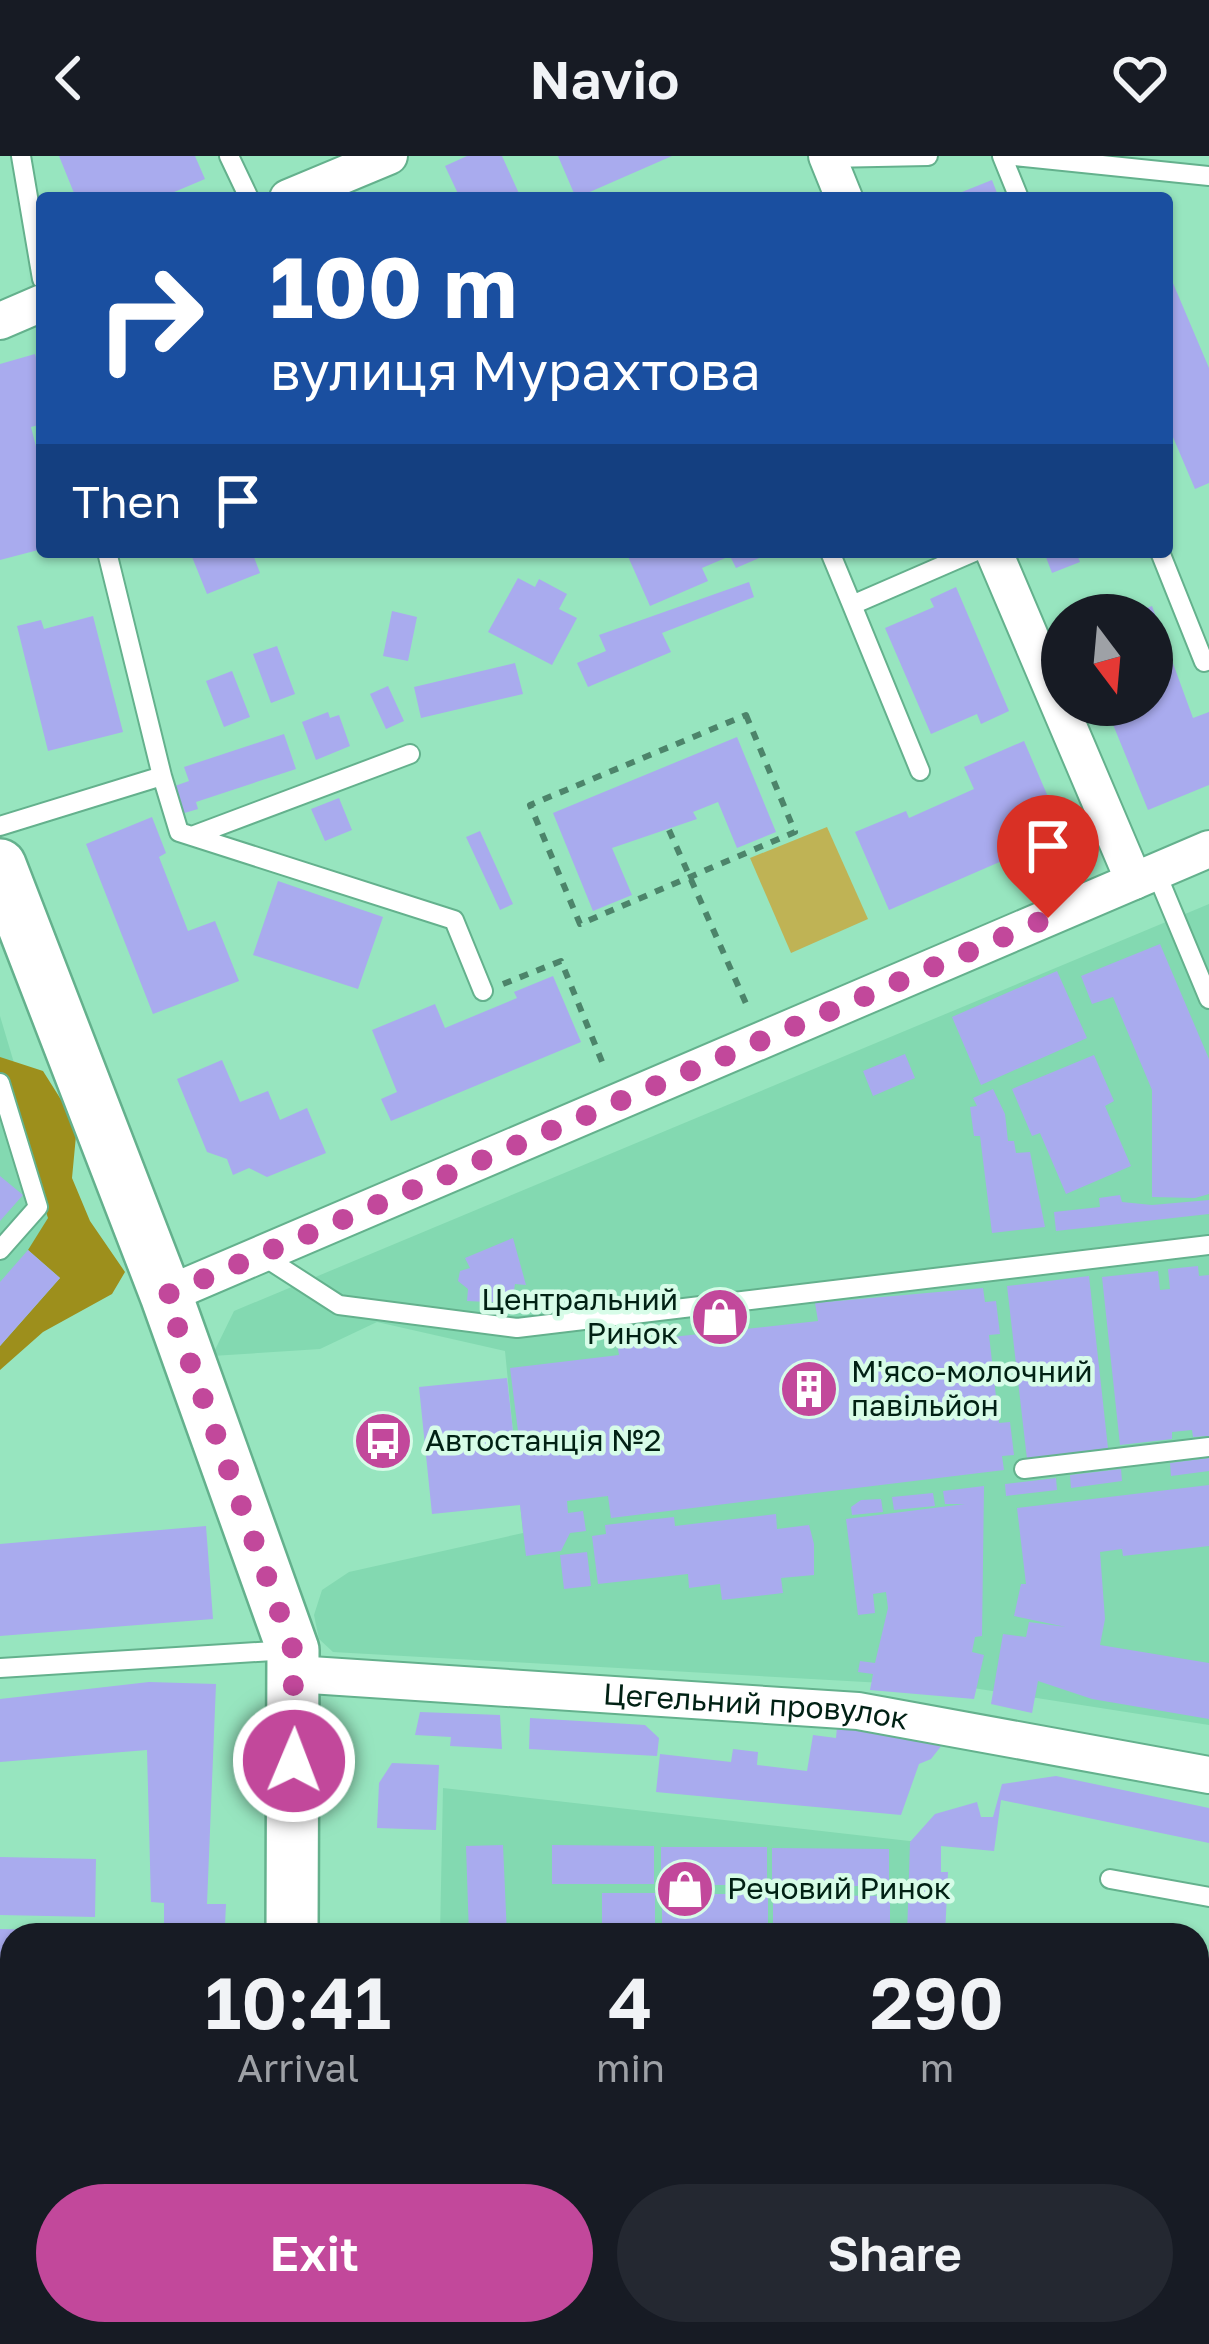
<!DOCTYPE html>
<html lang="en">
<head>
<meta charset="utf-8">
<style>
  body { margin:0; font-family:"Golos Text",sans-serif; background:#242831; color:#f1f3f6; height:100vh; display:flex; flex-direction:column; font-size:45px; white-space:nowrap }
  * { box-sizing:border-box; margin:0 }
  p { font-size:39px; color:#9ea1a6 }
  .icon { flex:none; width:66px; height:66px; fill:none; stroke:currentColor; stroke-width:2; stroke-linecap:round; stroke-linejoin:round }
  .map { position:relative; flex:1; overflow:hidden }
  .sheet { position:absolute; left:0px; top:1767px; width:1209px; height:423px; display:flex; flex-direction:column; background:#171b24; border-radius:36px 36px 0 0; box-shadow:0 3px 9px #0004 }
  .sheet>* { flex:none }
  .hud { position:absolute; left:36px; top:36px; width:1137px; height:366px; border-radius:12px; box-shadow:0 3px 9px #0004; background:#1a4fa0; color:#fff; overflow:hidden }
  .needle { width:78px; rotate:164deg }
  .controls { position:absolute; left:1041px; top:438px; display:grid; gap:24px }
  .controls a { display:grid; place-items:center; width:132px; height:132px; border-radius:50%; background:#171b24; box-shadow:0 3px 9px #0004; font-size:60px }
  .pin { position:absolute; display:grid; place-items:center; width:102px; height:102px; color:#fff; margin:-123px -51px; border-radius:50% 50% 50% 0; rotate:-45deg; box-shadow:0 0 12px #0007 }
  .pin .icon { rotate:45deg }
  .me { position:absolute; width:132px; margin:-66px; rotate:1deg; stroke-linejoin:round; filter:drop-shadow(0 0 9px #0008) }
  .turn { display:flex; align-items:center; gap:42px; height:252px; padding:0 36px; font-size:54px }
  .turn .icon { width:156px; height:156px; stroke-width:2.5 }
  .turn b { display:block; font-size:84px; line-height:102px }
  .then { display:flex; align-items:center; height:114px; padding:0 36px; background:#0003; gap:24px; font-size:45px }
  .eta { display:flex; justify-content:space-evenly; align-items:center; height:204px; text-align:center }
  .eta b { font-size:72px; font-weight:600; line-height:84px }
  .action { display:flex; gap:24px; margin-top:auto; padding:24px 36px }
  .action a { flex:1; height:138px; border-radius:72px; background:#c2489b; color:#fff; font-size:48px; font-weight:600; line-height:138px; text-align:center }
  .action a+a { background:#242831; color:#f1f3f6 }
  header { display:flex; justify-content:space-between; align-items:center; height:156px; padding:0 36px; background:#171b24; font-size:54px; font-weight:600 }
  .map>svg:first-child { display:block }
  .built { fill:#83d9b1 }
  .green { fill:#bfb355 }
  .forest { fill:#9d8f1c }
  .building { fill:#a9abee }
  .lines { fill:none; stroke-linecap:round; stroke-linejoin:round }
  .lane-casing { stroke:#64b18d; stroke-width:22 }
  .street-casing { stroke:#64b18d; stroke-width:40 }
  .secondary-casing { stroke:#64b18d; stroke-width:56 }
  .path { stroke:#4c846a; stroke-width:6; stroke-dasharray:9 9; stroke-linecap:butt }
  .lane { stroke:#fff; stroke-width:18 }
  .street { stroke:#fff; stroke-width:36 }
  .secondary { stroke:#fff; stroke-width:51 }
  .route { stroke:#c2489b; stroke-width:21; stroke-dasharray:0 37.8 }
  .labels { text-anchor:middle; stroke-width:9; stroke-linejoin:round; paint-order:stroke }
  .poi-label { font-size:30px; fill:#012114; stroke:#d7fce8; text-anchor:start }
  .street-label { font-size:30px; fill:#012114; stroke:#d7fce8 }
</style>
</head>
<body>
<header><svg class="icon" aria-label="back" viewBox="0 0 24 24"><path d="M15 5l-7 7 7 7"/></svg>Navio<svg class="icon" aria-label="heart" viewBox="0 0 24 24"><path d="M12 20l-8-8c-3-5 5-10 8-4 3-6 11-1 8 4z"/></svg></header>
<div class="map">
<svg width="1209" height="2188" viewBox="0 0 1209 2188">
  <rect width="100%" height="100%" fill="#97e5bf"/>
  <path class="built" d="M1209,748v821l-236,-37 -640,-36 -14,-13 -5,-24 8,-25 27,-18 174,-39 -18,-182 -128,-29 -57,27 -108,7 22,-45z
    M0,860l77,258 -77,84z
    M443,1632l484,55 2,92h-489z
    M557,2178h383v10h-378z"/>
  <path class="green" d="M827,671l41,92 -77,34 -41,-95z"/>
  <path class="forest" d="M0,901l43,14 34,54 -5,53 18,43 35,51 -13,22 -69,38 -43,38v-24l60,-68 -32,-28 20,-32 -48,-142z"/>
  <path class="building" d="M59,0h136l10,23 -45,19h-84z
    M467,0h35l19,42h-61l-15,-32z
    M558,0h114l-96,42z
    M992,24l7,18h-52z
    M1167,113l42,99v115l-14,6 -28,-66z
    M35,198l7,26v44l-11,3 11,43v79l-42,11v-196z
    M190,396h62l8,21 -53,21z
    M626,396h136l2,4 -28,12 -6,-12 -28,12 6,13 -58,25z
    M1044,396h32l4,10 -28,11z
    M518,422l17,9 4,-8 28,15 -8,15 18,9 -25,47 -64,-33z
    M749,426l5,15 -92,36 9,19 -83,35 -11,-24 29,-12 -7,-16z
    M956,431l53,124 -28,13 -4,-10 -46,20 -46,-106 49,-21 -4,-8z
    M1152,450l41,112 16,-6v73l-61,25 -43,-105h47v-90h-22z
    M392,455l25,6 -9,44 -25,-5z
    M93,460l30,116 -75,19 -31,-125 24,-6 3,9z
    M277,490l18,48 -24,9 -18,-49z
    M515,507l8,31 -102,24 -7,-31z
    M232,515l18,46 -26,10 -18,-46z
    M388,530l16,35 -18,8 -16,-35z
    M328,556l2,6 9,-3 11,31 -34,14 -14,-38z
    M284,578l12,35 -100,33 2,7 -17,5 -9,-27 17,-6 -5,-14z
    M737,581l39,95 -39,16 -19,-46 -25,10 4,7 -85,29 20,47 -39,16 -40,-98z
    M1024,585l40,93 -175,76 -34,-78 51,-21 3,7 65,-29 -10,-22z
    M339,642l13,32 -27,11 -14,-32z
    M152,661l14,36 -7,4 29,74 27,-10 24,60 -86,33 -67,-170z
    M480,675l33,73 -13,6 -34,-73z
    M278,725l105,36 -25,72 -105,-34z
    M1160,788l49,115v135l-14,4 -43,-1v-107l-39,-93 -21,7 -11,-28z
    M1057,815l30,67 -106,47 -29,-68z
    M553,820l28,66 -190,79 -10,-22 16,-7 -25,-62 63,-26 10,24 72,-30 -3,-6z
    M905,898l10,24 -42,18 -10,-25z
    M1094,899l20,46 -9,5 26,60 -65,28 -26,-61 -8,3 -20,-47z
    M222,904l18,42 28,-11 12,29 27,-12 19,45 -59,24 -18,-9 -16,7 -6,-16 -20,-7 -30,-73z
    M993,933l12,25 3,27h6l2,12 14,-1 15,75 -53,6 -12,-97h-6l-4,-29 7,-1 -4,-8z
    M0,1020l23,19 -23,26z
    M1120,1039l2,7 30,3 57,-5v14l-153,17 -2,-19 46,-5 -1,-9z
    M513,1082l13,47 -11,-1 -3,19 -45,-2 1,-12 -10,-8 2,-10 10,-3 -5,-10z
    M28,1094l32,28 -60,68v-64z
    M1198,1110l1,10 10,-1v161l-16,1 -1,-7 -20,2v7l-52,6 -18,-168 56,-6 2,19 10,-1 -2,-20z
    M1089,1120l19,172 -81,11 -20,-173z
    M983,1132l2,14 11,-1 4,33 -11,1 10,88 11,-1 4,33 -12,1 2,14 -393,48 -3,-22 -41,5 1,12 15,-2 3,20 -16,2 -9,18 -35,5 -6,-51 -88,9 -13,-127 88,-9 6,53h5l-8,-63 109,-13 -2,-12 201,-22 -3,-18z
    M1209,1302v13l-38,5 -1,-13z
    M1121,1313l1,12 -51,7 -1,-13z
    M1056,1322l1,12 -51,6 -1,-12z
    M1209,1329v61l-86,10 -1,-7 -22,3 5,67 -5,26 109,18v56l-117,-20 -54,-18 -6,32 -41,-9 12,-70 23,3 3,-15 37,5 -52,-11 7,-32h5l-9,-76z
    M984,1330l-2,150 -7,1 -3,15 12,3 -10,44 -104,-9 3,-16 -15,-2 2,-11 15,2 13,-55 -2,-16 -13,2 2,19 -17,2 -12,-96 119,-15h-20l-2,-13z
    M933,1337l2,13 -41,4 -2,-13z
    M881,1343l2,13 -31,3 -1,-8 10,-7z
    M776,1358l1,15 32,-4 5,19v31l-33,3 2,15 -61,7 -2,-16 -31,4 -1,-14 -90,10 -6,-48 14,-2 -1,-9 69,-8 1,9z
    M206,1370l7,93 -213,17v-92z
    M587,1396l4,34 -27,3 -4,-34z
    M149,1526l67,2 -9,220h19l-1,21 -61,-2v-20l-13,-1 -4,-152 -147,12v-63z
    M420,1556l80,3 2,34 -52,-3 1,-9 -36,-2z
    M530,1562l115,7 14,13 -2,18 -128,-7z
    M850,1569l99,11 -18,23 -12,5 -18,51 -245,-23 4,-38 71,8 2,-13 25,3 -1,13 50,6 6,-36 23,3 1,-11z
    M392,1607l47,2 -3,65 -59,-2 2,-45z
    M1056,1620l153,32v35l-208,-43 -7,51 -53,-5v26h7l-3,63h-38l3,-93 25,-28 42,-12 4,15h12l9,-33z
    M503,1689l4,90h-38l-3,-89z
    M552,1689l102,1v38h-102z
    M661,1691h106v38h-106z
    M772,1692l117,1v37h-117z
    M0,1701l96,2 -1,58 -95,-2z
    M602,1737h53v38h-53z
    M662,1738h106v38h-106z
    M773,1739l117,1v37h-117z
    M0,1773l93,2 -81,4v93h-12z
    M1197,1799l12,2v90l-12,-2z
    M0,1900l12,3v134l-12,-3z
    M10,2122l2,56h223v10h-235z
    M898,2178h44v10h-44z"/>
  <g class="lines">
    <defs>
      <path id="lane" d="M21,0l21,123
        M229,0l20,42
        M1002,0l17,42
        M1015,0l194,20
        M827,2l101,-2
        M830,396l22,53
        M1160,396l44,110 5,-2
        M920,615l-68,-166 122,-53
        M162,620l17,56 275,88 29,71
        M0,670l162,-50 -55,-224
        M192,680l218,-82
        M1156,716l53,127
        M0,1094l38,-43 -38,-124
        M263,1100l76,49 178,23 692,-83
        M1024,1313l185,-22
        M0,1512l289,-18
        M1110,1723l99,18
        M1197,1961l12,1
        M1028,2178l7,10"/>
      <g id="street">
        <path d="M827,0l17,42"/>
        <path d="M288,42l101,-42"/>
        <path d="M0,165l42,-18"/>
        <path d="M994,396l140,329"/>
        <path d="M166,1139l1043,-446"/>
        <path id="s1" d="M295,1518l563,37 351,64"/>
      </g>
      <path id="secondary" d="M0,709l166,430 127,355 -1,285
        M285,2188v-10"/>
    </defs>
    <use href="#lane" class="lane-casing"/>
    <use href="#street" class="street-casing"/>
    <use href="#secondary" class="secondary-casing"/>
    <path class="path" d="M41,268l1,2
      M746,559l49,117 -215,92 -50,-119z
      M669,674l79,178
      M503,828l58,-23 44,108"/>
    <use href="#lane" class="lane"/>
    <use href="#street" class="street"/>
    <use href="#secondary" class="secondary"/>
  </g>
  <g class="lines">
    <path class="route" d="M294,1605l-1,-111 -127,-355 882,-377"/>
  </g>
  <defs>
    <symbol id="shop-disc" viewBox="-11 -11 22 22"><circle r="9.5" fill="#c2489b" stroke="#d7fce8"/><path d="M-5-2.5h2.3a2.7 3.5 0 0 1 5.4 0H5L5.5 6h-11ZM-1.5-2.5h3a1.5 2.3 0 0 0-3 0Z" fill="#fff"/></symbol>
    <symbol id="building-disc" viewBox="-11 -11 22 22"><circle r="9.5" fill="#c2489b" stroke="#d7fce8"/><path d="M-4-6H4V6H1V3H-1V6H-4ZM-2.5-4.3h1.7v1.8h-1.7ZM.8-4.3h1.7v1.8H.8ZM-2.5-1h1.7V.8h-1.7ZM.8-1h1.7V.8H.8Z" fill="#fff"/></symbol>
    <symbol id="bus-disc" viewBox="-11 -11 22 22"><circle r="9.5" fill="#c2489b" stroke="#d7fce8"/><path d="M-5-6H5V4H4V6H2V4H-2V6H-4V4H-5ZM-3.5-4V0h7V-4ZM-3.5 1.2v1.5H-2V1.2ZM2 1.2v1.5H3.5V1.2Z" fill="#fff"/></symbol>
  </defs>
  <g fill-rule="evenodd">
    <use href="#shop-disc" x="687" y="1128" width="66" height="66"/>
    <use href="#building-disc" x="776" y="1200" width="66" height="66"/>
    <use href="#bus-disc" x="350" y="1252" width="66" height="66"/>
    <use href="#shop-disc" x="652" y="1700" width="66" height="66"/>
  </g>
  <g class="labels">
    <g class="poi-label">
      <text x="678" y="1154" text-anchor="end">Центральний<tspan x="678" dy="34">Ринок</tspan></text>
      <text x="851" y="1226">М'ясо-молочний<tspan x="851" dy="34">павільйон</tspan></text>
      <text x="425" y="1295">Автостанція №2</text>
      <text x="727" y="1743">Речовий Ринок</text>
    </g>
    <g class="street-label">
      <text dy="10" stroke="none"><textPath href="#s1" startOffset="462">Цегельний провулок</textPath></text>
    </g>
  </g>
</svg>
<div class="controls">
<a><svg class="needle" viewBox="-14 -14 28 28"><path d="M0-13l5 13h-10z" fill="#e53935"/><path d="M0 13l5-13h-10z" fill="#9ea1a6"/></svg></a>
</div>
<div class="pin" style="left:1048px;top:762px;background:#d93025"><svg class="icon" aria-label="arrive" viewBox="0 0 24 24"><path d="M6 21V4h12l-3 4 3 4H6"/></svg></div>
<svg class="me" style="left:294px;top:1605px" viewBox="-20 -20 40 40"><circle r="17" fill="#c2489b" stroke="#fff" stroke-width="3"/><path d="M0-11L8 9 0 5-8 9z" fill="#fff"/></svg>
<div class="hud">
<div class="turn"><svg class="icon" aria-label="right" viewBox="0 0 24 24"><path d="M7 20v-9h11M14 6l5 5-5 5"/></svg><div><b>100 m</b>вулиця Мурахтова</div></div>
<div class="then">Then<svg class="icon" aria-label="arrive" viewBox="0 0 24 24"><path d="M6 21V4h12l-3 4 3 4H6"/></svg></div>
</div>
<section class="sheet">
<div class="eta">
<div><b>10:41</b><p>Arrival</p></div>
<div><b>4</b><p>min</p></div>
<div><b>290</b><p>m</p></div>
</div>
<div class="action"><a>Exit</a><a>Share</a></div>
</section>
</div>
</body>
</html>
